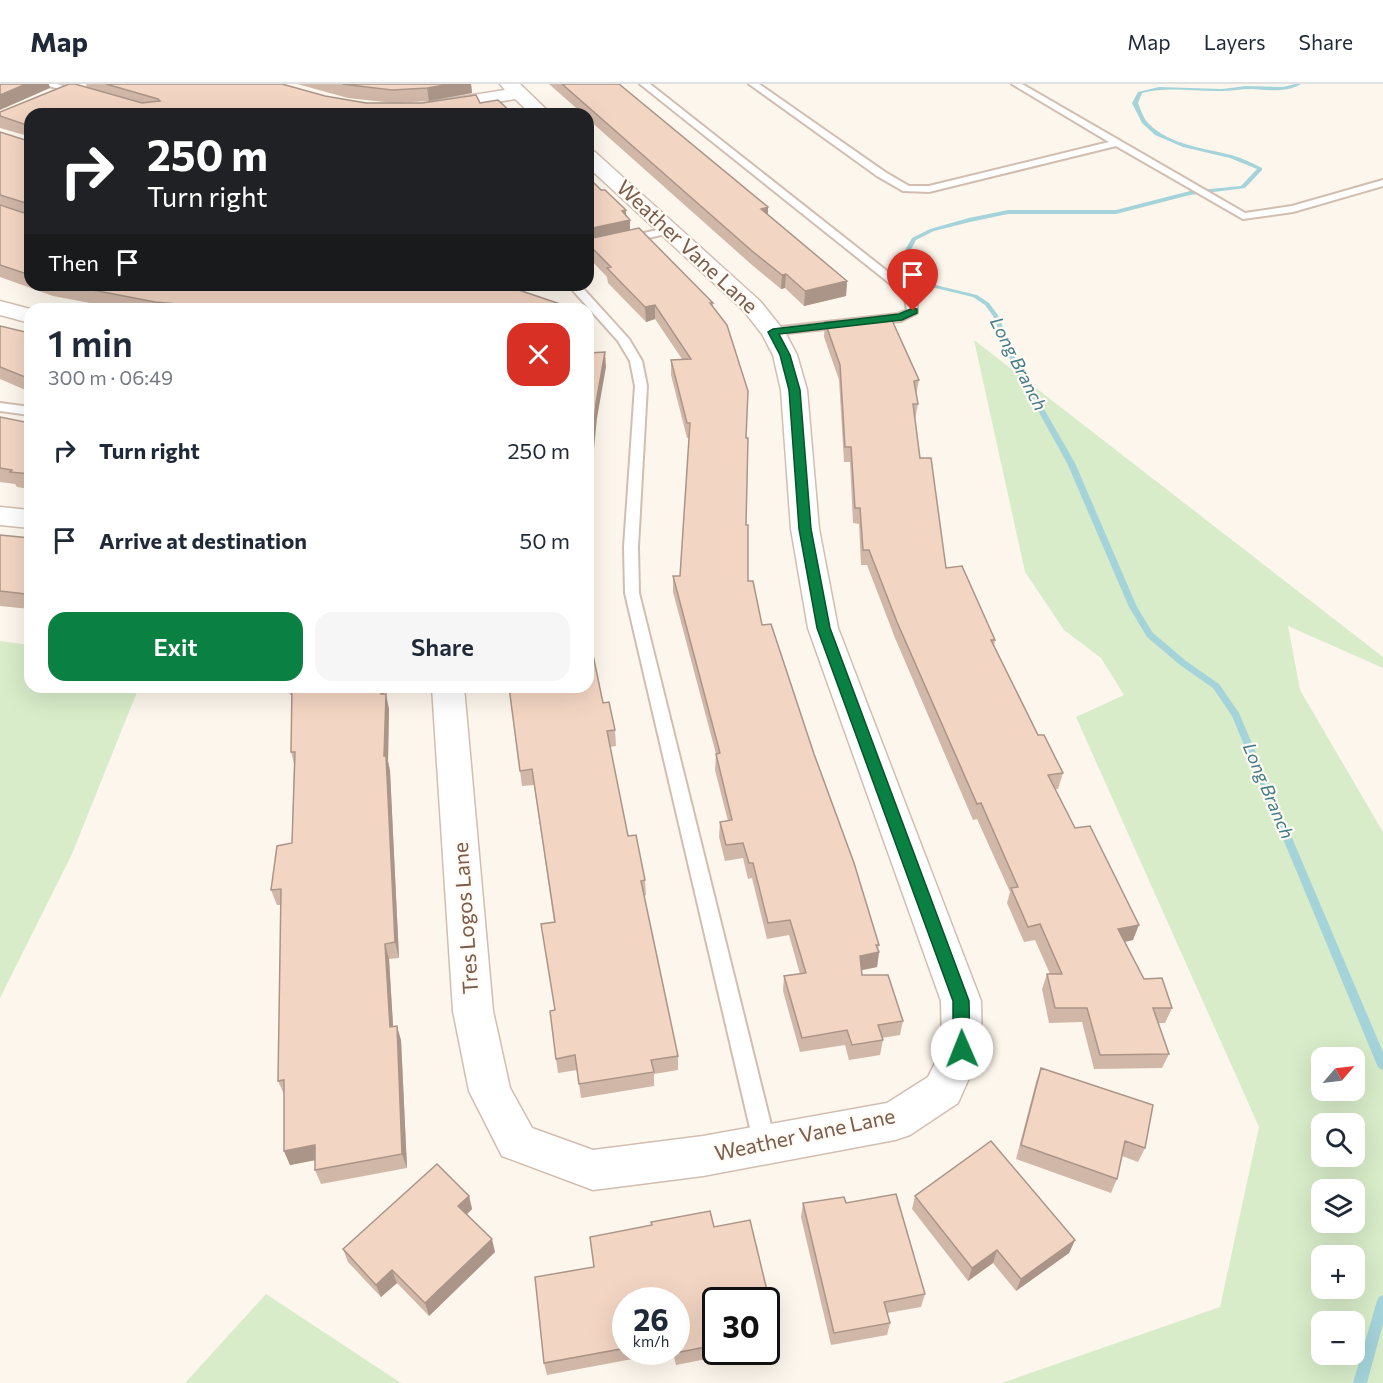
<!DOCTYPE html>
<html lang="en">
<head>
<meta charset="utf-8">
<style>
  body { margin:0; font-family:Commissioner,sans-serif; background:#f6f6f7; color:#1f2937; height:100vh; display:flex; flex-direction:column; font-size:22px; white-space:nowrap }
  * { box-sizing:border-box; margin:0 }
  p { font-size:20px; color:#747a83 }
  .icon { flex:none; width:33px; height:33px; fill:none; stroke:currentColor; stroke-width:2; stroke-linecap:round; stroke-linejoin:round }
  .map { position:relative; flex:1; overflow:hidden }
  .details { position:absolute; left:24px; top:219px; width:570px; height:390px; display:flex; flex-direction:column; background:#fff; border-radius:18px; box-shadow:0 6px 24px #0002 }
  .details>* { flex:none }
  .banner { position:absolute; left:24px; top:24px; width:570px; height:183px; border-radius:18px; box-shadow:0 6px 24px #0002; background:#202124; color:#fff; overflow:hidden }
  .needle { width:39px; rotate:62deg }
  .controls { position:absolute; left:1311px; top:963px; display:grid; gap:12px }
  .controls a { display:grid; place-items:center; width:54px; height:54px; border-radius:12px; background:#fff; box-shadow:0 6px 24px #0002; font-size:30px }
  .speed { position:absolute; left:612px; top:1203px; display:flex; gap:12px; font-size:30px; font-weight:700; text-align:center }
  .speed>* { display:grid; place-content:center; width:78px; height:78px; border-radius:50%; background:#fff; box-shadow:0 6px 24px #0002; line-height:1 }
  .speed small { font-size:15px; font-weight:400 }
  .speed .limit { border:3px solid #111; border-radius:9px; background:#fff; color:#111 }
  .pin { position:absolute; display:grid; place-items:center; width:51px; height:51px; color:#fff; margin:-62px -26px; border-radius:50% 50% 50% 0; rotate:-45deg; box-shadow:0 0 6px #0007 }
  .pin .icon { rotate:45deg }
  .me { position:absolute; width:66px; margin:-33px; rotate:359deg; stroke-linejoin:round; filter:drop-shadow(0 0 4px #0008) }
  .turn { display:flex; align-items:center; gap:21px; height:126px; padding:0 24px; font-size:27px }
  .turn .icon { width:78px; height:78px; stroke-width:2.5 }
  .turn b { display:block; font-size:42px; line-height:51px }
  .then { display:flex; align-items:center; height:57px; padding:0 24px; background:#0003; gap:12px; font-size:22px }
  .round { display:grid; place-items:center; flex:none; width:63px; height:63px; border-radius:18px; background:#f6f6f7 }
  .head { display:flex; align-items:center; justify-content:space-between; height:102px; padding:0 24px }
  h1 { font-size:36px; font-weight:600; line-height:45px }
  .primary-button { display:flex; gap:12px; margin-top:auto; padding:12px 24px }
  .primary-button a { flex:1; height:69px; border-radius:18px; background:#0b8043; color:#fff; font-size:24px; font-weight:600; line-height:69px; text-align:center }
  .primary-button a+a { background:#f6f6f7; color:#1f2937 }
  ul { padding:0; list-style:none }
  li { display:flex; align-items:center; gap:18px; height:90px; padding:0 24px }
  li div { flex:1 }
  li b { display:block; font-size:22px }
  li em { font-style:normal }
  header { display:flex; align-items:center; gap:36px; box-sizing:border-box; height:84px; padding:0 30px; background:#fff; border-bottom:2px solid #e0e1e3 }
  header strong { font-size:28px }
  nav { display:flex; gap:33px; margin-inline-start:auto; font-size:21px }
  .map>svg:first-child { display:block }
  .green { fill:#d8ecc9; fill-rule:evenodd }
  .lines { fill:none; stroke-linecap:round; stroke-linejoin:round }
  .stream { fill:#a5d3da; fill-rule:evenodd }
  .service-casing { stroke:#d1beb0; stroke-width:4 }
  .minor-casing { stroke:#d1beb0; stroke-width:3 }
  .service { fill:#fff; fill-rule:evenodd }
  .minor { fill:#fff; fill-rule:evenodd }
  .wall { fill:#d1b7a8 }
  .shaded-wall { fill:#aa9588 }
  .building { fill:#f3d5c3; stroke:#aa9588; stroke-width:1.5 }
  .route { fill:#0b8043; stroke:#07532c; stroke-width:1.5 }
  .labels { text-anchor:middle; stroke-width:4.5; stroke-linejoin:round; paint-order:stroke }
  .far-water-label { font-size:18px; font-style:italic; fill:#437c86; stroke:#fffaf3 }
  .street-label { font-size:21px; fill:#7a5c4d; stroke:#fffaf3 }
</style>
</head>
<body>
<header>
<strong>Map</strong>
<nav><a>Map</a><a>Layers</a><a>Share</a></nav>
</header>
<div class="map">
<svg width="1383" height="1299" viewBox="0 0 1383 1299">
  <rect width="100%" height="100%" fill="#fdf6ec"/>
  <path class="green" d="M974,256l409,317v11l-95,-42 12,64 83,142v551h-381l218,-76 39,-180 -183,-410 48,-22 -23,-37 -37,-28 -39,-58zM1322,974h32v32h-32zM1322,1040h32v32h-32zM1322,1106h32v32h-32zM1322,1172h32v32h-32zM1322,1238h32v32h-32z
    M0,557l30,4v42h109l-67,167 -72,144z
    M266,1210l135,89h-216z"/>
  <g class="lines">
    <path class="stream" d="M1295,0h6c-14,9 -34,6 -50,5 -10,0 -19,2 -29,2 -27,1 -53,-5 -80,2l-4,10c3,7 5,15 11,21 21,21 55,24 82,31 11,3 21,8 31,13v2l-17,18 -55,7 -74,19h-108l-38,8 -36,9 -18,9 -11,21 10,15 20,9 42,10 12,8 9,12 19,47 58,101 62,144 16,26 33,28 33,23 20,29 144,339v18l-4,-2 -2,-3 -145,-349 -19,-28 -33,-23 -33,-28 -18,-30 -62,-144 -56,-101 -18,-46 -8,-11 -12,-8 -42,-10 -20,-9 -12,-17 13,-23 18,-9 39,-11 39,-8h108l74,-19 51,-5 16,-17 -27,-11 -47,-11 -28,-12 -13,-12 -10,-20 6,-11 21,-5 63,2 24,-3 37,1z
      M1383,1211v29l-16,59h-14l24,-82 2,-4z"/>
    <defs>
      <path id="service" d="M43,0h14l29,9 -5,3z
        M640,0h10l256,202 11,13v14l-16,8 -132,14 -2,-3 6,-4 125,-14 9,-4 -2,-11 -7,-9z
        M749,0h10l126,88 24,14h20l180,-44 -97,-58h10l223,129 47,-7 91,-26v6l-90,26 -50,7 -127,-73 -187,46 -26,-1 -26,-15z
        M670,143l4,1v4l-86,20v-6z
        M568,201h12l49,54 13,22 5,25 -9,161 1,46 137,552 -3,7 -8,3 -8,-3 -3,-7 -129,-552 -1,-46 11,-161 -5,-25 -12,-20z
        M0,319l30,4v8l-30,-4z"/>
      <path id="minor" d="M500,0h20l31,30h-20l-16,-15 -81,14 -7,-2 -2,-4 2,-4 7,-2 71,-11z
        M588,66l7,2 165,149 25,31 12,23 10,35 12,139 19,99 143,373 1,48 -24,54 -48,32 -15,5 -192,36 -110,14 -91,-34 -33,-65 -16,-80 -21,-324h32l29,324 17,77 22,40 61,22 110,-14 184,-33 41,-26 14,-28 -1,-48 -133,-373 -17,-99 -10,-139 -8,-35 -11,-21 -18,-23 -156,-144z
        M0,217l30,8v14l-30,-8z
        M0,423l30,3v18l-30,-3z"/>
    </defs>
    <use href="#service" class="service-casing"/>
    <use href="#minor" class="minor-casing"/>
    <use href="#service" class="service"/>
    <use href="#minor" class="minor"/>
  </g>
  <path class="wall" d="M86,0h196l43,12 41,7h114l33,11h-483v171h474l71,24h-453l-69,-13 -53,-19v-145l25,8 3,-2v-2l-28,-8v-16l87,-25z
    M297,0h174l1,9 -43,8 -35,2 -46,-5z
    M549,0h70l149,131 79,66 -1,15 -42,10 -19,-18 -4,1 -29,-24 -164,-146v-5h-5z
    M588,93l13,13 25,20v6l4,4v10l83,73v4l33,131v87l2,56 14,44 52,129 65,191 -1,4 1,3 -2,15 -16,3 1,5 41,46 -3,14 -18,3 1,2 -3,15 -31,5 -4,-15 -45,7 -17,-61 1,-15 16,-2 -11,-39 -22,4 -15,-61 -4,1 -5,-21 -18,3 -6,-24 1,-15 8,-1 -13,-51 1,-16 -43,-162v-16h7l9,-138h-2l-16,-63v-15l11,-1 -27,-40 -9,3 -38,-39 -1,-6 -19,-20z
    M825,238l94,58 -3,15 2,9 -3,16 5,38 26,110 49,72 -1,6 44,89 25,38 -5,16h-3l78,151 -8,2 19,37 28,29 -7,15h-7l11,31 -7,14 -68,1 -12,-47 -33,1 -7,-34 5,-15h3l-15,-34 -11,2 -17,-39 3,-11 -33,-73 -4,1 -78,-182 -28,-73h-6l-2,-41 -6,-1 -3,-61h-6l-5,-82 -15,-43z
    M0,242l30,7v59l-30,-13z
    M0,333l30,6v66l-13,-2 -2,-3 -15,-2z
    M0,451l30,3v71l-30,-3z
    M288,603h96v7l5,15 -1,52 2,10 9,187 -10,1 4,67 8,14 6,128 -86,16 -6,-14v-10l-25,5 -6,-14v-57l-6,-13 3,-176h-4l-6,-15 21,-47 2,-79 -3,-12 1,-57h-2z
    M509,603l94,16 12,27 1,16 -6,1 18,89 17,44 1,15 -2,1 34,160v14l-24,4v12l-73,12 -4,-28 -19,3 -2,-14 -1,-49 -1,-88 -20,-137 -12,1z
    M1041,984l104,80 -7,14 -16,-6 -5,23 -6,14 -95,-34 20,-77z
    M469,1112l3,13 -5,5 28,38 -66,64 -32,-33 -16,14 -33,-35 -5,-13z
    M915,1112l160,44 -6,13 -53,38 -23,-28 -25,18 -56,-72z
    M803,1119h43l79,91 -4,13 -34,6 3,10 -3,12 -56,10 -30,-128z
    M714,1143l56,76 -1,12 -53,-15v52h26l-66,13 -3,-13h3v-52h-50v52h44l-123,23 -3,-12 50,-96z"/>
  <path class="shaded-wall" d="M26,0h23l1,4 -50,22v-15z
    M451,0h20l1,9 -43,8 -2,-13z
    M768,123v14l-7,-12z
    M626,126v11l4,-1v14l-42,10v-15l34,-18z
    M786,190l-1,14 -4,1 1,-14z
    M847,197l-1,15 -42,10 1,-15z
    M655,221v14l-9,3 -1,-15z
    M605,268l1,15 -9,51 -8,83 -1,-17 8,-81z
    M30,505v14l-4,-9z
    M381,603h3v23l-3,-16z
    M386,610l3,15 -1,52 2,10 9,187 -4,-16 -11,-186z
    M1139,841l-6,15 -21,4 6,-15z
    M385,860l4,15 5,82 -4,-14z
    M879,868l-2,15 -19,4 2,-15z
    M397,942l4,14 6,128 -5,-14z
    M315,1061l6,14 -31,6 -6,-14z
    M469,1112l3,13 -10,10 -4,-13z
    M492,1155l3,13 -66,64 -4,-13z
    M1075,1156l-6,13 -53,38 5,-12z
    M997,1166l-4,13 -25,18 4,-13z
    M392,1186l5,13 -16,14 -5,-12z
    M770,1219l-1,12 -3,1v-12z"/>
  <path class="building" d="M0,0h26l-26,11z
    M69,0h6l67,19 18,-2 -2,-2 -52,-15h176l43,12 41,7h56l54,-8 4,8 18,-3 15,14h-483v161l-30,-10v-60l24,8 3,-2 -1,-8 -26,-8v-63l25,8 3,-2 -1,-13 -27,-9v-4z
    M342,0h109l-24,4 -35,2z
    M562,0h57l149,123 -7,2 86,72 -42,10 -19,-17 -4,1 -30,-24z
    M588,93l13,13h4l21,20 -4,1 8,9 -42,9z
    M639,144l74,75h-3l17,22 21,66 -2,47h2l-2,87h2v56h5l9,44 9,-1 43,130 40,109 25,82h-3l3,7 -19,4 2,19h26l15,46 -25,4 5,15 -31,5 -5,-15 -45,8 -18,-62 22,-3 -16,-53 -22,3 -15,-60h-4l-6,-20 -17,2 -6,-23 12,-2 -16,-66 4,-1 -47,-177h7l10,-153h-3l-16,-63 20,-1 -36,-54 -10,2 -38,-39 4,-1 -23,-23v-5z
    M67,201h437l71,24h-121l-4,-2 -83,-1 -1,3h-132l-79,-7z
    M891,234l28,62 -5,1 4,23h-5l7,54h11l15,110 16,-2 33,74h-4l47,95h6l19,38 -15,2 27,53 15,-2 49,99 -21,4 26,50 18,-1 10,30h-19l16,46 -69,1 -13,-47h-32l-8,-34h15l-22,-50 -12,3 -17,-39 7,-1 -37,-84 -4,1 -80,-182 -28,-72h-6l-3,-42h-5l-4,-61h-6l-5,-82 -15,-43z
    M0,242l30,7v46l-30,-12z
    M605,268l-9,51 -8,81v-131z
    M0,333l30,6v51l-20,-2 2,-2 -12,-2z
    M0,451l30,3v51l-4,5 -26,-3z
    M588,547l15,72 6,-1 6,28 -8,1 21,105 8,-1 9,45 -4,1 37,175 -27,4 3,12 -75,12 -4,-29 -19,4 -6,-48 5,-1 -14,-86 14,-2 -23,-153 -12,2 -11,-84h79z
    M292,603h89v7h5l-2,62h2l9,186 -10,2 5,83 7,-1 5,128 -87,16v-25l-31,6v-71l-6,1 3,-192 -10,1 6,-44 15,-3 3,-91h-4z
    M1041,984l112,37 -8,43 -20,-7 -8,38 -96,-34z
    M991,1057l84,99 -54,39 -24,-29 -25,18 -57,-72z
    M437,1080l32,32 -11,10 34,33 -67,64 -33,-33 -16,15 -33,-36z
    M896,1110l29,100 -41,8 6,21 -56,10 -31,-130 41,-6 2,6z
    M710,1127l4,16 36,-7 20,83 -4,1v-4h-50v45l-41,8v-1h1v-52h-50v48l-82,15 -9,-86 59,-10 -4,-30 62,-12 -1,-3z"/>
  <path class="route" d="M913,224l4,1v4l-15,7 -123,14 11,21 10,35 11,139 19,99 139,373 1,48 -2,6 -6,2 -6,-2 -3,-6v-48l-136,-373 -18,-99 -10,-139 -9,-35 -12,-23 5,-3 126,-15z"/>
  <g class="labels">
    <g class="far-water-label">
      <text transform="translate(1018 280) rotate(63)" y="6">Long Branch</text>
      <text transform="translate(1268 707) rotate(67)" y="6">Long Branch</text>
    </g>
    <g class="street-label">
      <text transform="translate(687 163) rotate(43)" y="7">Weather Vane Lane</text>
      <text transform="translate(466 834) rotate(-94)" y="7">Tres Logos Lane</text>
      <text transform="translate(805 1051) rotate(-12)" y="7">Weather Vane Lane</text>
    </g>
  </g>
</svg>
<div class="controls">
<a><svg class="needle" viewBox="-14 -14 28 28"><path d="M0-13l5 13h-10z" fill="#e53935"/><path d="M0 13l5-13h-10z" fill="#747a83"/></svg></a>
<a><svg class="icon" aria-label="search" viewBox="0 0 24 24"><circle cx="10" cy="10" r="6"/><path d="M15 15l6 6"/></svg></a>
<a><svg class="icon" aria-label="layers" viewBox="0 0 24 24"><path d="M12 4l9 5-9 5-9-5zM3 14l9 5 9-5"/></svg></a>
<a>+</a>
<a>−</a>
</div>
<div class="speed"><div>26<small>km/h</small></div><div class="limit">30</div></div>
<div class="pin" style="left:913px;top:227px;background:#d93025"><svg class="icon" aria-label="arrive" viewBox="0 0 24 24"><path d="M6 21V4h12l-3 4 3 4H6"/></svg></div>
<svg class="me" style="left:962px;top:965px" viewBox="-20 -20 40 40"><circle r="19" fill="#fff"/><path d="M0-13L10 11 0 6-10 11z" fill="#0b8043"/></svg>
<div class="banner">
<div class="turn"><svg class="icon" aria-label="right" viewBox="0 0 24 24"><path d="M7 20v-9h11M14 6l5 5-5 5"/></svg><div><b>250 m</b>Turn right</div></div>
<div class="then">Then<svg class="icon" aria-label="arrive" viewBox="0 0 24 24"><path d="M6 21V4h12l-3 4 3 4H6"/></svg></div>
</div>
<section class="details">
<div class="head"><div><h1>1 min</h1><p>300 m · 06:49</p></div><a class="round" style="background:#d93025;color:#fff"><svg class="icon" aria-label="close" viewBox="0 0 24 24"><path d="M6 6l12 12M18 6L6 18"/></svg></a></div>
<ul>
<li><svg class="icon" aria-label="right" viewBox="0 0 24 24"><path d="M7 20v-9h11M14 6l5 5-5 5"/></svg><div><b>Turn right</b></div><em>250 m</em></li>
<li><svg class="icon" aria-label="arrive" viewBox="0 0 24 24"><path d="M6 21V4h12l-3 4 3 4H6"/></svg><div><b>Arrive at destination</b></div><em>50 m</em></li>
</ul>
<div class="primary-button"><a>Exit</a><a>Share</a></div>
</section>
</div>
</body>
</html>
